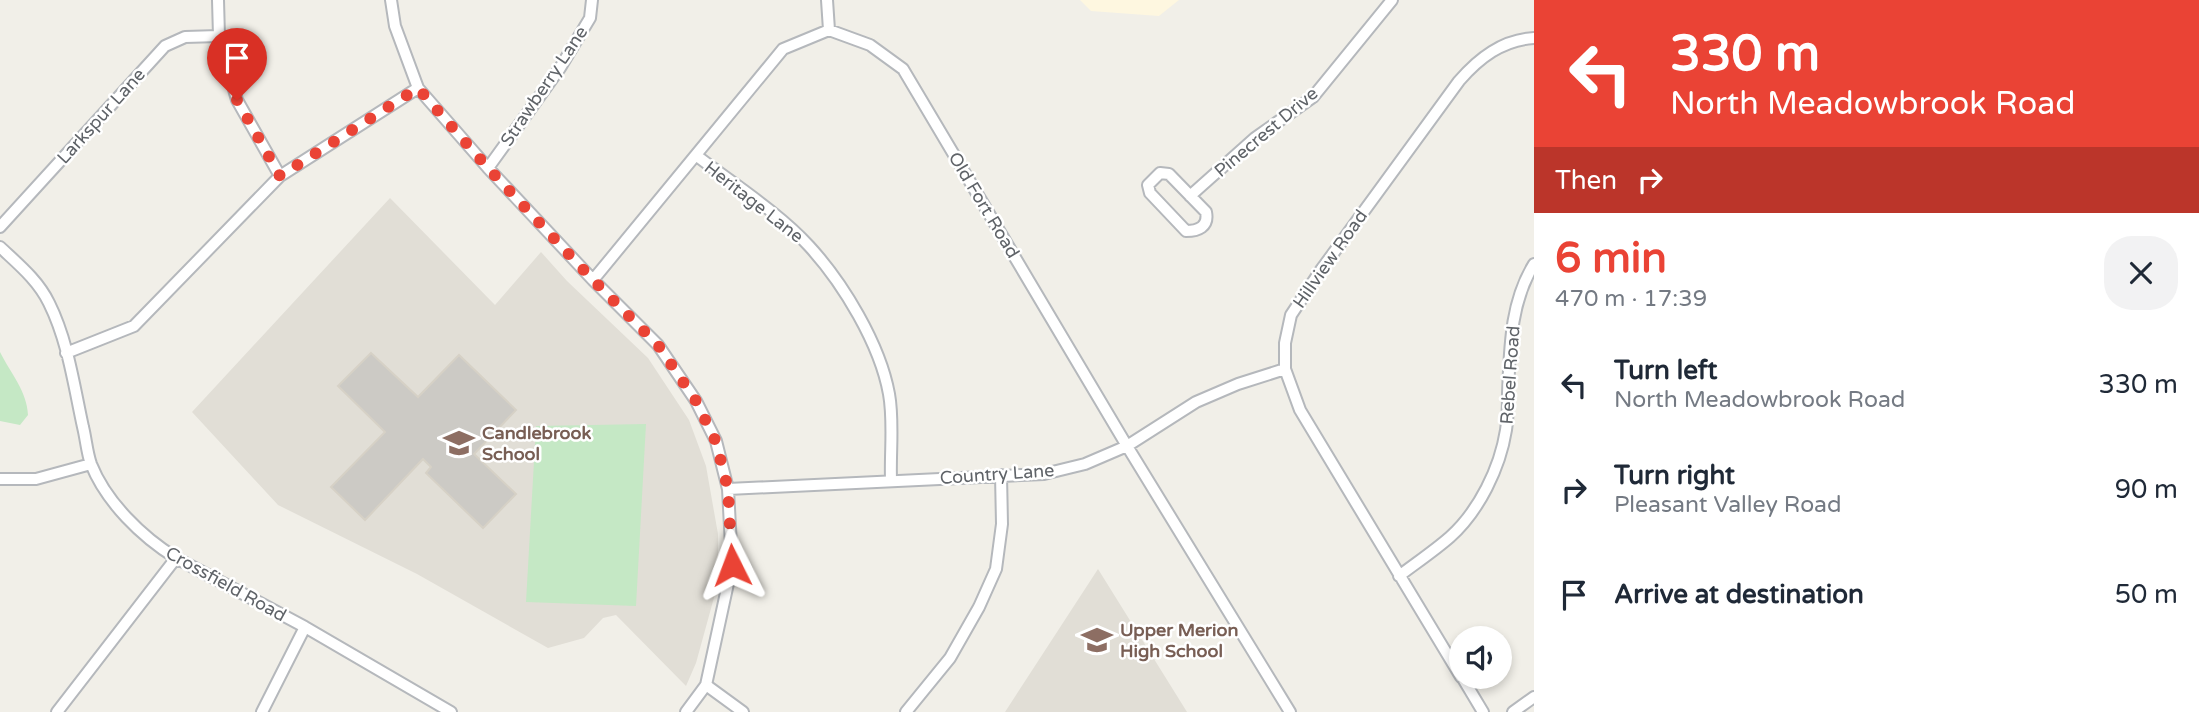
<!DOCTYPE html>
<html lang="en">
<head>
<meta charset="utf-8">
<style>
  body { margin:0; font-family:"Varela Round",sans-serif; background:#f2f2f3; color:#1f2937; height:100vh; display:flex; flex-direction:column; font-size:26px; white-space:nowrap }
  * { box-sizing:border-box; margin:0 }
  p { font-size:23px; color:#747a83 }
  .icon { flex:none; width:38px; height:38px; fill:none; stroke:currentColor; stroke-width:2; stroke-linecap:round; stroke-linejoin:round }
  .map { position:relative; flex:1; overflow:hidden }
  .sheet { display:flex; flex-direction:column; background:#fff; width:665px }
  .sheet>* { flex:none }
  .banner { background:#ea4335; color:#fff; overflow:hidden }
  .fabs { position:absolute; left:1449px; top:626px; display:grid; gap:14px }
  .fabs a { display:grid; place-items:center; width:63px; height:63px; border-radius:50%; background:#fff; box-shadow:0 4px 10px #0003; font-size:35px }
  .pin { position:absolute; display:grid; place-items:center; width:60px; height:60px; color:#fff; margin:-72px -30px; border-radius:50% 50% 50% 0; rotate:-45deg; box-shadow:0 0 7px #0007 }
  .pin .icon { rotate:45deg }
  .me { position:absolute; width:77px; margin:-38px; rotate:357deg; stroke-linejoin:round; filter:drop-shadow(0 0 5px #0008) }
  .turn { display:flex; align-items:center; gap:24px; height:147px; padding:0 21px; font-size:32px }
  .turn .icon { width:91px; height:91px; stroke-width:2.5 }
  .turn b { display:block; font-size:49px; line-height:60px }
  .then { display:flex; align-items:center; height:66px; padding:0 21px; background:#0003; gap:14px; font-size:26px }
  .round { display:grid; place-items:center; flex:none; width:74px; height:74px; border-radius:28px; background:#f2f2f3 }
  .overview { display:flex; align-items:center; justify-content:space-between; height:119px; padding:0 21px }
  h1 { font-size:42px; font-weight:800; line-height:52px; color:#ea4335 }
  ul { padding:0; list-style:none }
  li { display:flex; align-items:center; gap:21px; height:105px; padding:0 21px }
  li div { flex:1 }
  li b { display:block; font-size:26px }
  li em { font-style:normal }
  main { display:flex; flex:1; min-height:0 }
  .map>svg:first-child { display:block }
  .commercial { fill:#fef7e0 }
  .education { fill:#e1ded6 }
  .green { fill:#c5e8c5 }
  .building { fill:#cccac5; stroke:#d6d1c6; stroke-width:2 }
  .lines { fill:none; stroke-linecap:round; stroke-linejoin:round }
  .minor-casing { stroke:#b5b8bc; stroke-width:14 }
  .minor { stroke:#fff; stroke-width:10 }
  .route { stroke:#ea4335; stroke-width:12; stroke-dasharray:0 21.6 }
  .labels { text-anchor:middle; stroke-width:5; stroke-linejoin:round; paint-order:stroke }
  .street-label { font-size:18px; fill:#5f6368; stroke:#fff }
  .education-label { font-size:18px; font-weight:bold; fill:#785e54; stroke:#fff; text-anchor:start }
</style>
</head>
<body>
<main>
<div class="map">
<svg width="1534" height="712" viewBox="0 0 1534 712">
  <rect width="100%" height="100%" fill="#f1efe8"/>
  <path class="commercial" d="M1080,0h99l-20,16 -68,-5z"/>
  <path class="education" d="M390,198l105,107 46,-53 26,29 81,77 41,62 17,46 12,68v49l-22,80 -10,23 -70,-71 -13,3 -19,20 -36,10 -131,-74 -139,-69 -86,-93z
    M1098,569l89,143h-182z"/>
  <path class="green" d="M0,352c11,22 27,39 28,63l-8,10 -20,-4z
    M646,424l-10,182 -110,-4 10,-176z"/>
  <path class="building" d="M371,353l47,44 41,-42 57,55 -42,44 42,40 -33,34 -57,-55 5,-6 -8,-8 -58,61 -34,-33 54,-55 -47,-46z"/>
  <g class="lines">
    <defs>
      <path id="minor" d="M218,0l1,36 18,64 43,76
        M391,0l4,26 23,62 70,80 105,112 65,65 38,56 20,40 12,48 4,76 -26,120 -20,27
        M827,0l2,30
        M697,156c35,27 82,57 112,90 34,37 71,98 80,148 5,27 1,58 2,86
        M488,168l72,-100 30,-50 2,-18
        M1160,173l9,1 37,38c3,15 -8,19 -20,19l-36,-38 -2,-8z
        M1190,196l65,-58 58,-41 79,-97
        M0,227l165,-181 20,-9 34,-1
        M0,247c18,17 38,33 49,56 19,38 25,83 34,124 3,12 4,26 8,37 15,38 51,73 85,94l129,69 146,85
        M593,280l190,-231 46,-19 41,15 33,24 224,377 163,266
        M66,353l68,-27 146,-150 138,-88
        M0,479h36l55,-15
        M728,489l316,-15 41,-10 42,-18 69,-44 42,-18 47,-15
        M1399,576c17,-13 35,-25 51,-39 29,-26 50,-69 56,-107 2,-12 2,-25 2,-37 2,-45 2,-90 26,-129
        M1461,677l-161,-267 -15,-41v-26l6,-28 30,-45 138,-189c20,-23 43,-41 75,-43
        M1462,677l21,35
        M706,685l37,27
        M57,712l119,-154
        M262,712l43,-85
        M906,712l44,-54 29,-51 17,-38 6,-45 -1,-49
        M1513,712l21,-15"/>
    </defs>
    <use href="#minor" class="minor-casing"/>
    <use href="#minor" class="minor"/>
  </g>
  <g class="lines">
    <path class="route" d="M237,100l43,76 138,-88 70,80 105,112 65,65 38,56 20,41 12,47 4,76"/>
  </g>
  <defs>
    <symbol id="school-bare" viewBox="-9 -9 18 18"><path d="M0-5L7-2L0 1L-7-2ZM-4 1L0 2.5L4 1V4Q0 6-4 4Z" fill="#8d6e63" stroke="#fff" stroke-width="2.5" paint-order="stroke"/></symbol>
  </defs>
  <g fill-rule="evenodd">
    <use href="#school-bare" x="437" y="421" width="44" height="44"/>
    <use href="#school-bare" x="1075" y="618" width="44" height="44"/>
  </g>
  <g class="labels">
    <g class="street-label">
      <text transform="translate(544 86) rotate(-56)" y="6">Strawberry Lane</text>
      <text transform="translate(101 116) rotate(-48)" y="6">Larkspur Lane</text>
      <text transform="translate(1266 132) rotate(-40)" y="6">Pinecrest Drive</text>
      <text transform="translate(754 202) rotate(38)" y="6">Heritage Lane</text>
      <text transform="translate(984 205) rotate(59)" y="6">Old Fort Road</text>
      <text transform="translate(1330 259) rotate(-55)" y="6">Hillview Road</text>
      <text transform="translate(1510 375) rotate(-86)" y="6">Rebel Road</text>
      <text transform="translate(997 474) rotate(-4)" y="6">Country Lane</text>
      <text transform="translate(226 584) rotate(29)" y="6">Crossfield Road</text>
    </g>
    <g class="education-label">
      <text x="482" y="439">Candlebrook<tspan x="482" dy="21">School</tspan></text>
      <text x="1120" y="636">Upper Merion<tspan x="1120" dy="21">High School</tspan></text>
    </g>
  </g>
</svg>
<div class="fabs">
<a><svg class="icon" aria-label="sound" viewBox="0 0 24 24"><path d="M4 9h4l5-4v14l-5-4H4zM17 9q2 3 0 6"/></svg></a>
</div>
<div class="pin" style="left:237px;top:100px;background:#d93025"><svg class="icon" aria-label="arrive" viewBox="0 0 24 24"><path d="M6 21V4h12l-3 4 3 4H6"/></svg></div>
<svg class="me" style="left:732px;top:565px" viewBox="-20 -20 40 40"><path d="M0-17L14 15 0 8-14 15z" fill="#ea4335" stroke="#fff" stroke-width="4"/></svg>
</div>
<section class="sheet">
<div class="banner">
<div class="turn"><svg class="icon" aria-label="left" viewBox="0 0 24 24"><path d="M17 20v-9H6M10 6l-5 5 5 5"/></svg><div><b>330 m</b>North Meadowbrook Road</div></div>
<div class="then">Then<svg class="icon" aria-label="right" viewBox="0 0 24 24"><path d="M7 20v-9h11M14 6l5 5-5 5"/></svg></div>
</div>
<div class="overview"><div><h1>6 min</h1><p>470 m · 17:39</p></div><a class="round"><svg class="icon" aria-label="close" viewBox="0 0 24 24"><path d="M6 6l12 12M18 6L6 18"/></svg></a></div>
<ul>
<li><svg class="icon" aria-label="left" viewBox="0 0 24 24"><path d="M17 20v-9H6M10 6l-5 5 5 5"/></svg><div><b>Turn left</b><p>North Meadowbrook Road</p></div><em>330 m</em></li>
<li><svg class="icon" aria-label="right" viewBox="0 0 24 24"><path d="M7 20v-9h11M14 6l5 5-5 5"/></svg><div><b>Turn right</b><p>Pleasant Valley Road</p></div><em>90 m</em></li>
<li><svg class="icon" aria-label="arrive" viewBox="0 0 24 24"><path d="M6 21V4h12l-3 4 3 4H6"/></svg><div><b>Arrive at destination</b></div><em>50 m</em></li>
</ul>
</section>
</main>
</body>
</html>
